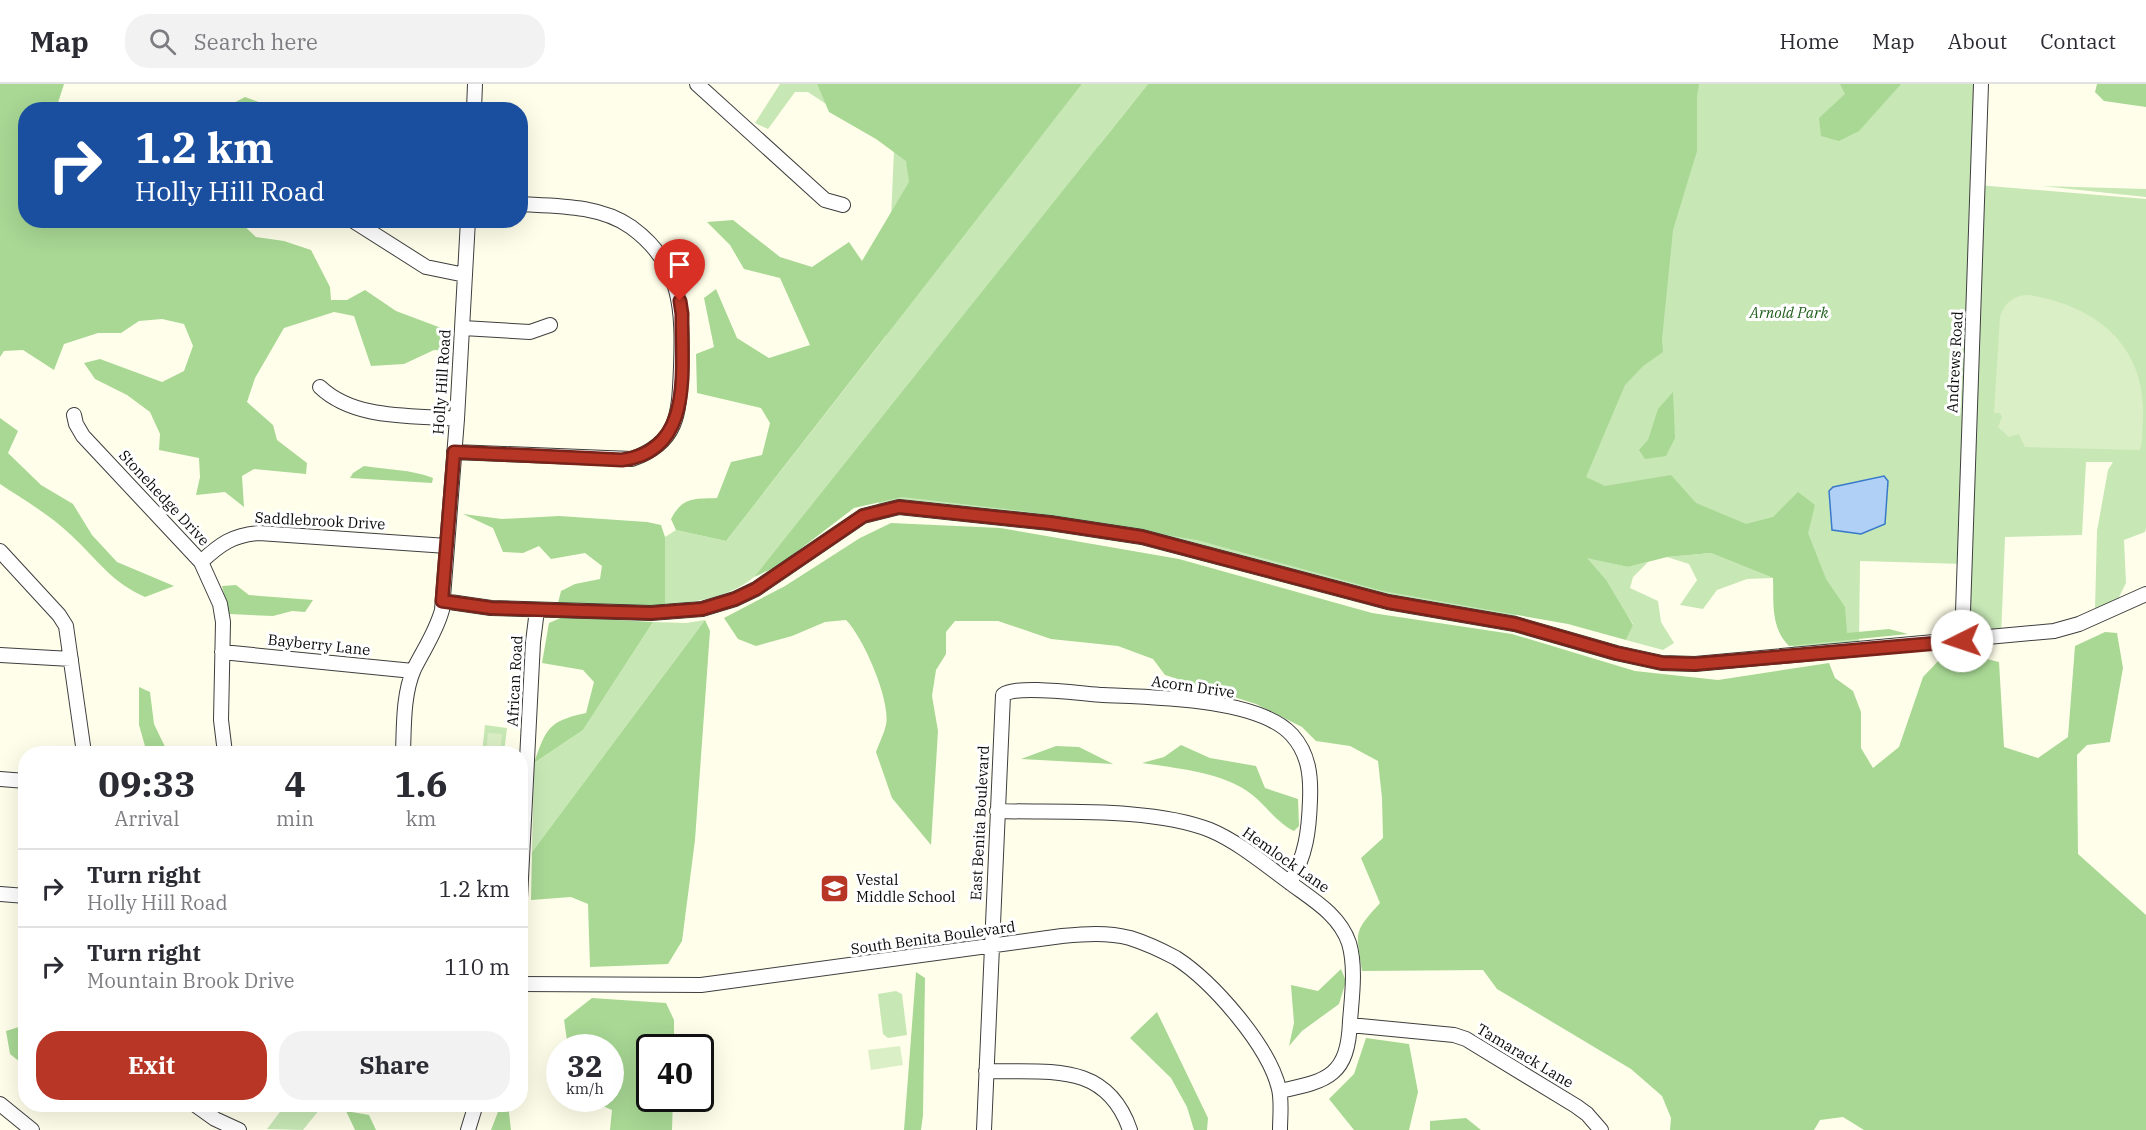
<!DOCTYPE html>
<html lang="en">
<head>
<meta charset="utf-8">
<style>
  body { margin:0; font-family:"IBM Plex Serif",serif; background:#f2f2f3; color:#2b2b33; height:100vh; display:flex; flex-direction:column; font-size:22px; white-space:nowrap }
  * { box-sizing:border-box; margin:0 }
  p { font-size:20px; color:#7c7c81 }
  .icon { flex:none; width:33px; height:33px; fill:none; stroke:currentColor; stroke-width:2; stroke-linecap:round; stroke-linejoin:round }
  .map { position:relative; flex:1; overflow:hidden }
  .details { position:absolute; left:18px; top:662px; width:510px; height:366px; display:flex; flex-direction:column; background:#fff; border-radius:24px; box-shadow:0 6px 24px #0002 }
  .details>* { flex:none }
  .guide { position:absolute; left:18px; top:18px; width:510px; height:126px; border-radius:24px; box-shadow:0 6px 24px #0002; background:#1a4fa0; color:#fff; overflow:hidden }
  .speed { position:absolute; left:546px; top:950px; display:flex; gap:12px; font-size:30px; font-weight:700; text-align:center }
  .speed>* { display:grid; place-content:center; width:78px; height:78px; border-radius:50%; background:#fff; box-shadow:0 6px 24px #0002; line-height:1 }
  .speed small { font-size:15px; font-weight:400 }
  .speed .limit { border:3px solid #111; border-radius:9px; background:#fff; color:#111 }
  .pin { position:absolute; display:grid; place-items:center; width:51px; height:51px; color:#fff; margin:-62px -26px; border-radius:50% 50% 50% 0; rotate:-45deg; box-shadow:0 0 6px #0007 }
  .pin .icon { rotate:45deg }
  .me { position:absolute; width:66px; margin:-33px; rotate:266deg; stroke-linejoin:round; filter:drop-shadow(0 0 4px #0008) }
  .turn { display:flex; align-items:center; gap:21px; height:126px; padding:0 18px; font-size:27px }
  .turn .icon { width:78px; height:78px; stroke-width:2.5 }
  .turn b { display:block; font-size:42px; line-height:51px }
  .eta { display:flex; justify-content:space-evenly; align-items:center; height:102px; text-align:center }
  .eta b { font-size:36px; font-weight:800; line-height:42px }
  .cta { display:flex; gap:12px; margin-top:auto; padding:12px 18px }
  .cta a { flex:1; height:69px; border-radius:24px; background:#b83626; color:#fff; font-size:24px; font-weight:800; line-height:69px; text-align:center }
  .cta a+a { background:#f2f2f3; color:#2b2b33 }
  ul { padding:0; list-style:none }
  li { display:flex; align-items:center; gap:18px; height:78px; padding:0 18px; border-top:2px solid #e1e1e2 }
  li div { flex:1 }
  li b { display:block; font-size:22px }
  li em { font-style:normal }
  header { display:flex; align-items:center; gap:36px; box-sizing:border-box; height:84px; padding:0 30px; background:#fff; border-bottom:2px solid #e1e1e2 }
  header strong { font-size:28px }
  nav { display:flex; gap:33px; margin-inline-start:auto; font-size:21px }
  .search { width:420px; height:54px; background:#f2f2f3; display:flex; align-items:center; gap:15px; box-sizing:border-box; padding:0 21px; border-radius:24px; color:#7c7c81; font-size:22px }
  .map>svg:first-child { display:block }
  .green { fill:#c7e7b5 }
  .forest { fill:#a8d894 }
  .pitch { fill:#dbefc6 }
  .water { fill:#b0d0f5; stroke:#3879ca; stroke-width:1.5 }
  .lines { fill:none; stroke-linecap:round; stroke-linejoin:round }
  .minor-casing { stroke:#3e3e3e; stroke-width:16 }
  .minor { stroke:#fff; stroke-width:14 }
  .route-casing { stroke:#782319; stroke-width:15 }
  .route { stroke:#b83626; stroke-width:10 }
  .labels { text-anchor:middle; stroke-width:6; stroke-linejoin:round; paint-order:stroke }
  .park-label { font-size:15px; font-style:italic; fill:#21611d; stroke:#fff }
  .street-label { font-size:15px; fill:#0b0b0b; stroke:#fff }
  .poi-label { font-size:15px; fill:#0b0b0b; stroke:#fff; text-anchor:start }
</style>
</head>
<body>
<header>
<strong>Map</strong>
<div class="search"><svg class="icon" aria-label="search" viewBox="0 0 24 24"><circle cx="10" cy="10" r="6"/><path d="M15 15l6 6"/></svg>Search here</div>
<nav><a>Home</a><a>Map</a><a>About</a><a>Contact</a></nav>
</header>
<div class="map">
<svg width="2146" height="1046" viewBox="0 0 2146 1046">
  <rect width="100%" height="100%" fill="#fffeea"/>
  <path class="green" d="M780,0h37l9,20 -18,-12h-13l-27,37 -13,-6z
    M1082,0h66l-49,61 192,-61h690l-3,101 168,14v329l-1,4 -21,8 2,43 -8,16 -23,11 2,-79 11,-61 5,-8h-27l-4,73 -77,2 -4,101 -39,3 2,-77 -104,-3 -1,88 -66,5 -1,-110 -258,-35 -19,115 -127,-22 -246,-65 -264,-26 4,-93 -128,159c-25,21 -58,24 -89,29v-69l11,-7 50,11 160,-205 9,-210 143,14z
    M2042,102l104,3v8z
    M1711,469l62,25 -26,1 -30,11 -14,19 -23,-4 17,-25 -8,-16 -22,-7z
    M1586,473l42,10 20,-5 -15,15 -3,11 28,13 3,21 13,21 -11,7 -37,-10 7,-16z
    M705,536l-173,232 2,-89 49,-33 70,-108 33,1z
    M485,641l22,3 -3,25h-22z
    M896,907l6,3 5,41 -19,3 -5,-4 -5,-40z
    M286,1020h38l-21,26 -36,-1z"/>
  <path class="forest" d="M0,0h64l-8,25 -30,1v110l216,1 -1,2 15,14 28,4 27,9 19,37 1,13h16l18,-10 31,21 48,18 4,22 -14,-1 -30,14 -33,2 -17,-50 -20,-4 -50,16 -29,50 -8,24 26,23 4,15 30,23 -1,11 -52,-5 -12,7 2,31 -19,-15 -29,3 4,-18 -1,-19 -40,-8 1,-16 -10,-22 -23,-17 -32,-16 -11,-16 16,-4 62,23 22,-11 9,-25 -9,-22 -22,-5 -23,2 -18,12h-23l-34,11 -10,26 -31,-20 -19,1 -4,6z
    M817,0h265l-356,457 -50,-11 -5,-11c12,-23 24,-20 46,-21l14,-36 31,-7 8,-32 -9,-15 -64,-15 -1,-39 18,-7 -10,-49 12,-9 21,49 32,20 41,-13 -30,-67 -36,-9 -14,-24 -23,-23 26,-2 47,37 32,10 37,-25 13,19 47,-79 -3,-21 -30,-22 -47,-27z
    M1148,0h551l-2,12v55l-24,79 -11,109 1,13 -20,14 -18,19 -39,92 19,9 66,-11 25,28 50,21 27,-7 25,-25 17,13 -7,28 18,46 19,28 2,26 42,-4 19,5 -119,12c-19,-19 -15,-44 -16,-68l-62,-25 -44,4 -39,10 -41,-9 19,22 27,45 -7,15 -58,-16 -185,-33 -186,-51 -174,-29 -121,-14 -48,11 -76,58 -24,11z
    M1840,0h61l-42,47 -20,10 -18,-5 -2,-18 26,-24z
    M2097,0h49v23l-42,-6 -9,-9z
    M245,13l30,11 33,1h-86z
    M1673,308l2,46 -9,18 -21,3 -6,-9 9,-10 10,-31z
    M0,334l18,13 -10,22 33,32 32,19 19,31 25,27 57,24 -29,11c-34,-15 -47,-37 -74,-62 -21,-20 -47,-35 -71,-51z
    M364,382c24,4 46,3 69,12l-1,5 -82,-5 3,-5z
    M463,430l39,5 57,-3 88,6 14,3 4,12v69l-107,-3 3,-12 14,-7 25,-5 2,-13 -17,-13 -34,6 -12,-13 -16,7 -20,-1 -10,-24z
    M891,439l109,5 179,31 193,54 140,21 123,37 83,9 111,-17 6,15 18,13 8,21v36l12,20 26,-21 24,-70 18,-19 29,-3 29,7 5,85 34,11 30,-21 7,-91 30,-14 12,1 6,35 -13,74 -23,3 -10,10 1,99 68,61v215h-282l-21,-13 -23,3 -6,10h-144l1,-12 -9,-22 -31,-27 -134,-80 -14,-19 -121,1c-6,-40 -9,-38 18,-68l-19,-45 22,-20 -1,-40 -4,-37 -28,-15 -34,-5 -14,-14 -46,-23 -91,-29 -12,-16 -35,-13 -67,-7 -53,-18h-43l-9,11v22l-10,16 -4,26 6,35 -7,114 -39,-47 -16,-46c3,-9 8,-18 10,-27 5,-25 -23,-88 -40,-105l-21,2 -33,14 -36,10 -18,-7 -14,-21 61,-32 75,-48z
    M236,501l13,10 64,5 -8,12 -13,-1 -19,5 -44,-2 -7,-28z
    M563,533l90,5 -70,108 -49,33c12,-34 14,-42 52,-50l8,-31 -11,-12 -41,-7 7,-40z
    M705,536l5,11 -15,209 -13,101 -14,23 -78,3 -2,-63 -17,-7 -40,3 1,-48z
    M139,603l11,5 4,32 14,29h-21l-8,-28z
    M1181,661l29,13 46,8 9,22 33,11 1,27 -5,5c-19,-9 -30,-29 -47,-40 -28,-19 -72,-23 -105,-28l22,-6z
    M1056,662l23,1 34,17 -92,-5z
    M1341,885l5,12 -7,23 -37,27 -13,15 5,-23 -3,-38 27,6z
    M916,888l9,6 -2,137 -2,15h-17z
    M592,914l74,5 8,17v27h-24v51h23l-1,32h-62l2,-20 -27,-12h25v-51h-42l-4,-27z
    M1157,928l51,106 -1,12h-13l-7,-23 -16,-29 -41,-40z
    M25,941h1l-1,41 -15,-12 -4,-23z
    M1366,954l43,6 9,48 -9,38h-55l-25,-31 25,-25z
    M501,1020h7l3,26h-20z
    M346,1027l23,4 7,15h-21z
    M1466,1034l15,12h-51v-9z"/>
  <path class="pitch" d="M2029,211c67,11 117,50 114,123 -1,11 0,22 -3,32l-115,-3 -6,-13 -10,3 -11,-10 4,-10 -2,-4h-6l6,-96c4,-15 15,-22 29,-22z
    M488,649l14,1 -2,19h-14z
    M900,962l3,19 -32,5 -3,-20z"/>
  <path class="water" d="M1884,392l4,5 -3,43 -24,10 -29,-4 -3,-39 4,-4z"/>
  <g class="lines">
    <defs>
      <path id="minor" d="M697,0l128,116 18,5
        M474,26l1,-26
        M352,136l74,47 39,8
        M463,244l67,4 20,-7
        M320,303c35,33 91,28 137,32
        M74,331l2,9 7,12 118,126 19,42 3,18 -2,98 4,33
        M454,368l178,7c48,-17 47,-48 49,-92 2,-57 1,-103 -50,-140 -31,-22 -74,-21 -111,-23
        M0,467l59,64 7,11 18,127
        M201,478c19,-18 32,-27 58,-29l188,13
        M443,517l48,7 160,5 51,-4 33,-10 21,-10 107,-73 36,-9 151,16 92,14 246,65 127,22 101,29 46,10 33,1 359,-33 25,-7 67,-30
        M1962,557l19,-557
        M222,568l191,19
        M0,571l71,4
        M403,669c1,-27 0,-59 11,-84 10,-20 22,-37 28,-59l15,-191 11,-199
        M0,695l26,2
        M997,727c63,2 154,-4 213,19 29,12 58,37 83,55 22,16 47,31 56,58 7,24 3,53 1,78 -2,54 -21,60 -70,70
        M0,810l26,2
        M520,814l13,-256 4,-32
        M520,900l181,1 361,-49c22,-2 45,-4 68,2 16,5 31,12 46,20 37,24 93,88 103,131 3,13 1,28 1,41
        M1350,941l104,10 12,4 110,67 11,8 14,16
        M986,987c61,2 120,-11 144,59
        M0,1020l32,26
        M194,1020l21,15 24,11
        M468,1046l8,-26
        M984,1046l19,-435c14,-11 80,-1 100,0 48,2 156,3 189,40 17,19 19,41 18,65 -1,31 -4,55 -20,83"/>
    </defs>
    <use href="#minor" class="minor-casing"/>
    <use href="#minor" class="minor"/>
  </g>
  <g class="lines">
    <defs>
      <path id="route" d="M680,217l2,13c-1,54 13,137 -60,146l-168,-8 -12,149 49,7 91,3 69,2 51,-4 33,-10 21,-10 107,-73 36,-9 151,16 92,14 246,65 127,22 101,29 46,10 33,1 267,-23"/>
    </defs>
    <use href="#route" class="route-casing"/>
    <use href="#route" class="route"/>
  </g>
  <defs>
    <symbol id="school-square" viewBox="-11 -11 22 22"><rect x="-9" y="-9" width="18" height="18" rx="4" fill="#b83626" stroke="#fff"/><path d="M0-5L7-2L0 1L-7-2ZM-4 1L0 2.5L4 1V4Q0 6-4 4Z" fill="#fff"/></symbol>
  </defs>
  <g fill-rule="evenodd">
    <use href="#school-square" x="818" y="788" width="33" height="33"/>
  </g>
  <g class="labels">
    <g class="park-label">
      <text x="1789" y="234">Arnold Park</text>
    </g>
    <g class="street-label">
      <text transform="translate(1955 278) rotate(-87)" y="5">Andrews Road</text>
      <text transform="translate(442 298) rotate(-86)" y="5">Holly Hill Road</text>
      <text transform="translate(164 414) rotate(47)" y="5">Stonehedge Drive</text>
      <text transform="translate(320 437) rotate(3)" y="5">Saddlebrook Drive</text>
      <text transform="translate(319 561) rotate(6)" y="5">Bayberry Lane</text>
      <text transform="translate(515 597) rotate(-87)" y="5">African Road</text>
      <text transform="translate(1193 603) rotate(8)" y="5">Acorn Drive</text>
      <text transform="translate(980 739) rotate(-87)" y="5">East Benita Boulevard</text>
      <text transform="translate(1286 776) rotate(35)" y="5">Hemlock Lane</text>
      <text transform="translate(933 854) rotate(-8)" y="5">South Benita Boulevard</text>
      <text transform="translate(1525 972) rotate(31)" y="5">Tamarack Lane</text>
    </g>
    <g class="poi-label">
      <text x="856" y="801">Vestal<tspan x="856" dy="17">Middle School</tspan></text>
    </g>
  </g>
</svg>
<div class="speed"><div>32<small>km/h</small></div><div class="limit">40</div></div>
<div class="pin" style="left:680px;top:217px;background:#d93025"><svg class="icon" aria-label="arrive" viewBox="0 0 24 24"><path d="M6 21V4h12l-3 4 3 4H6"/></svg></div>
<svg class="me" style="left:1962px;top:557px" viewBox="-20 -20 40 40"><circle r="19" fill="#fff"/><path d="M0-13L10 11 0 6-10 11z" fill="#b83626"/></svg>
<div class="guide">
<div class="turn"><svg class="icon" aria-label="right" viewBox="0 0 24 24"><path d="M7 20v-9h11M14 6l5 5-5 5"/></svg><div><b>1.2 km</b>Holly Hill Road</div></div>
</div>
<section class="details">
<div class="eta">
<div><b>09:33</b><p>Arrival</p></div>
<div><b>4</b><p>min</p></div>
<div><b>1.6</b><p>km</p></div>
</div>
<ul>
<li><svg class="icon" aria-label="right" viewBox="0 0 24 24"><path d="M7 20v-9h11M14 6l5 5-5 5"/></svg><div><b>Turn right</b><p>Holly Hill Road</p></div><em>1.2 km</em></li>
<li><svg class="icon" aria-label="right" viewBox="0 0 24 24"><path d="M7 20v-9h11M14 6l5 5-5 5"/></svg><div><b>Turn right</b><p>Mountain Brook Drive</p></div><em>110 m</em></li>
</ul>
<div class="cta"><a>Exit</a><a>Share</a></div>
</section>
</div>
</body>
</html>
